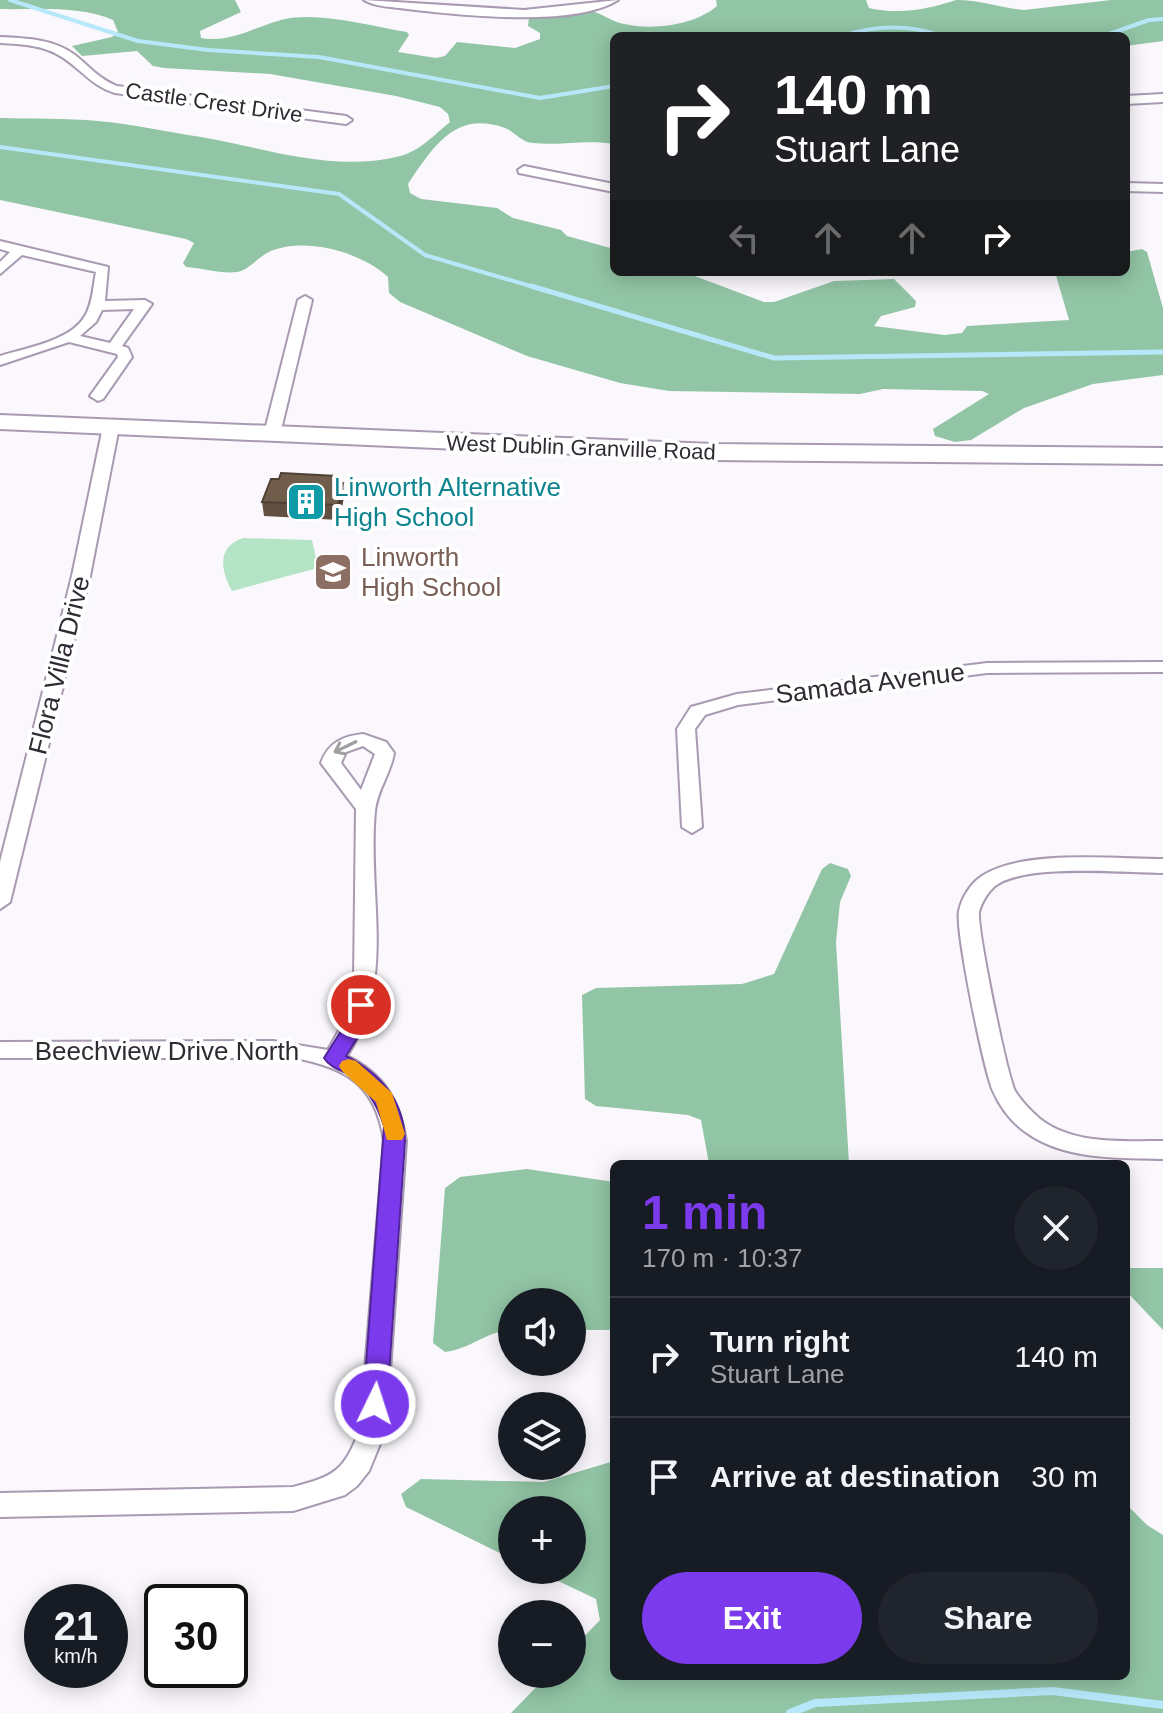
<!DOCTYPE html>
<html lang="en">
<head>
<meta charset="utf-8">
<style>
  body { margin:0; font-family:Arial,sans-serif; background:#20242c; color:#f1f3f6; height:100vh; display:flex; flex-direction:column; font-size:30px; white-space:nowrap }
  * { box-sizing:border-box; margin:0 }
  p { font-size:26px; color:#9ea1a6 }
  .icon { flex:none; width:44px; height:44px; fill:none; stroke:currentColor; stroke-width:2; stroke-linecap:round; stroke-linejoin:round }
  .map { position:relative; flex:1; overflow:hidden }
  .panel { position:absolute; left:610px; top:1160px; width:520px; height:520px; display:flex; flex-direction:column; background:#171b24; border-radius:12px; box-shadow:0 4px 20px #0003 }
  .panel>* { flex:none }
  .guide { position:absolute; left:610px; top:32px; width:520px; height:244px; border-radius:12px; box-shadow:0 4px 20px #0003; background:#202124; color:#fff; overflow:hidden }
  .controls { position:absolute; left:498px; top:1288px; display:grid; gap:16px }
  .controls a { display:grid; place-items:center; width:88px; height:88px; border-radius:50%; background:#171b24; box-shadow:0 4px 20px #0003; font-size:40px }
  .speed { position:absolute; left:24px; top:1584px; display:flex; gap:16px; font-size:40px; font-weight:700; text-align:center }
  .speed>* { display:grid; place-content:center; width:104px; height:104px; border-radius:50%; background:#171b24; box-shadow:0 4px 20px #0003; line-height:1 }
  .speed small { font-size:20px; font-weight:400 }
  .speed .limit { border:4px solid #111; border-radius:12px; background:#fff; color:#111 }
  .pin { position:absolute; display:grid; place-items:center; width:68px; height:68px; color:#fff; margin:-34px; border:4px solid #fff; border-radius:50%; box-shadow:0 2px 8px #0007 }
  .me { position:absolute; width:88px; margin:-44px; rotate:4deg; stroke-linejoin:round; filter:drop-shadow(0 0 6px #0008) }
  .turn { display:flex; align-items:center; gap:28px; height:168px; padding:0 32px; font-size:36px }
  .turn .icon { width:104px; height:104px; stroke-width:2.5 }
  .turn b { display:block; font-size:56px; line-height:68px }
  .lanes { display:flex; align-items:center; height:76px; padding:0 32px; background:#0003; justify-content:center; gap:40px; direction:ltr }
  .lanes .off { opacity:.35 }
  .round { display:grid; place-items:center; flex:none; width:84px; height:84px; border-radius:42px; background:#20242c }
  .overview { display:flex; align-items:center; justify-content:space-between; height:136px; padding:0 32px }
  h1 { font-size:48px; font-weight:800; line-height:60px; color:#7c3aed }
  .button { display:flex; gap:16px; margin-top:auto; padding:16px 32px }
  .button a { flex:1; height:92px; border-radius:48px; background:#7c3aed; color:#fff; font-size:32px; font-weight:800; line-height:92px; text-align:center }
  .button a+a { background:#20242c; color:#f1f3f6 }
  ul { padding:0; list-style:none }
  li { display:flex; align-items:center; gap:24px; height:120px; padding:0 32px; border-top:2px solid #363941 }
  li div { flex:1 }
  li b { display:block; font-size:30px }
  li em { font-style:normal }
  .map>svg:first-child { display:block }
  .green { fill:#b4e3c5 }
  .forest { fill:#92c5a5 }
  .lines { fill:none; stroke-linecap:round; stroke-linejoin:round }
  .stream-far2 { stroke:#b7e8fa; stroke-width:4 }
  .stream-far1 { stroke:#b7e8fa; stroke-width:5 }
  .stream { stroke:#b7e8fa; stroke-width:8 }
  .minor-casing { stroke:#a89ab1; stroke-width:4 }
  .primary-casing { stroke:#a89ab1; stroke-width:4 }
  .minor { fill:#fff; fill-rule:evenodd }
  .primary { fill:#fff; fill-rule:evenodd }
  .wall { fill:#615041 }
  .shaded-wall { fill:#4f4135 }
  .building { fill:#715d4c; stroke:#4f4135; stroke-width:2 }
  .oneway { stroke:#a29fa3 }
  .route { fill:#7c3aed; stroke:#51269a; stroke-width:2 }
  .slow { fill:#f59e0b }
  .labels { text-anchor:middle; stroke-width:8; stroke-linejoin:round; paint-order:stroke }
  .far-street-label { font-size:22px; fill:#302a33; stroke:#fff }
  .culture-label { font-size:26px; fill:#0d838f; stroke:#fff; text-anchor:start }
  .education-label { font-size:26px; fill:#785e54; stroke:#fff; text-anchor:start }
  .street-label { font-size:26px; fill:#302a33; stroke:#fff }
</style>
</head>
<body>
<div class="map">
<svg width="1163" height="1713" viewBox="0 0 1163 1713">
  <rect width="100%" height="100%" fill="#fbf8fd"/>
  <path class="green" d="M243,538l69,2 6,28 -86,23c-11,-20 -16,-44 11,-53z"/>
  <path class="forest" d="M0,0h235l6,12 -41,19 1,7c32,6 59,-15 89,-20 37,-5 80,8 117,14l2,3 -11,17 38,6 9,-2 12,-14 58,6 25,-9v-6l-12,-7 1,-9c17,-4 44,-9 62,-6 10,2 19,9 29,12 29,8 74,3 97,-17l-1,-6h150l3,8c30,7 61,1 87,-8 25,0 46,8 68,10l87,-10h52v41l-37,5v-10h-512v108c-27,-5 -55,2 -81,-1 -12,-1 -18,-11 -28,-15 -50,-18 -72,19 -97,56l2,9 11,6 76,9 16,10 48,12 6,6 47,13v23h70l80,30h10l60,-21 60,-2 22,22 -1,6 -34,9 -7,10 70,9 18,-2 5,-7 102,-6 -14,-48h71v-20l16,-3 5,3 16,56v67l-70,9 -69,24 -53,32 -16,2 -20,-6 -2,-7 56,-35 -7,-3 -99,-2 -23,5 -191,-3 -49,-8 -93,-27 -127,-54 -11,-9 -1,-16c-27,-25 -84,-41 -119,-25 -11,5 -21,19 -32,20 -16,2 -35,-4 -51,-5l-3,-4 11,-20 -8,-4 -186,-39v-82c32,1 65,0 98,3 34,3 69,11 103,16 64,11 133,36 199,19 20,-5 34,-21 50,-34l-2,-8 -8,-7 -44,-11 -126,-22 -106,-6 -11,-2 -16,-15 -55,5 -10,-10 40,-9 6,-5 -5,-12c-33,-15 -77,-10 -113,-11z
    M830,863l18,6 3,7 -11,26 -4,40 13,222h-140l-8,-44 -13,-5 -92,-9 -11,-7 -3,-104 14,-7 146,-4 32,-10 48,-105z
    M527,1169l87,13v148h-42v-28h-60v28c-25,1 -41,19 -67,22l-12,-9 12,-155 15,-11z
    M1126,1268h37v62l-37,-39z
    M614,1461v215h512v-172l21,21 16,10v178h-652l38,-39h23v-25l28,-29 -4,-21 -61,-29h37v-60h-60v49l-106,-52 -5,-13 20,-15 123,3z"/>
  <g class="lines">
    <path class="stream-far2" d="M10,0l128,41 70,9 111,7 221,41 74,-12
      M842,36c34,-11 66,-12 100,0
      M1052,36l57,-2 40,-14 14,-1
      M0,147l339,47 86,61 112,33"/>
    <path class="stream-far1" d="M531,286l243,72 389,-6"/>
    <path class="stream" d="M790,1713l25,-10 238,-12 110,14"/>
    <defs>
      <path id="minor" d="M364,0l160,10 94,-10c-44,28 -160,15 -211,9 -13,-2 -32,-2 -43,-9z
        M0,37c25,1 54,2 75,18 15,12 24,24 42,31l229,30 6,4 -6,4 -231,-31c-23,-7 -33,-23 -53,-36 -18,-12 -41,-13 -62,-14z
        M1163,94v8l-37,2v-8z
        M524,166l90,18v8l-95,-19 -1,-3z
        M1126,183l37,1v8l-37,-1z
        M0,241l108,26 -3,34 40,-1 7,4 -30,42 6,2 4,9 -29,42 -5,2 -8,-5 28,-39 -1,-3 -48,-12 -69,23v-9c25,-8 71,-15 85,-40 8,-13 8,-30 11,-44l-74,-17 -22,19v-12l10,-10 -10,-3zM134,309l-24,34 -30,-7 16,-14 6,-12z
        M305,296l7,4 -32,134 -8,5 -6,-2 -2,-3 34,-134z
        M111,422l8,5 -29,149 -80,326 -10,7v-47l72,-286 31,-149z
        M1163,662v10l-176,1 -249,32 -33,10 -10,14 7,98 -10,6 -10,-6 -5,-98 14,-22 46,-13 250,-31z
        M363,734l23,8 8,11c-3,20 -17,37 -19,58 -8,86 22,167 -28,245 37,18 53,45 59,85l-20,288 -17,42 -12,15 -12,9 -52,16 -293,6v-24l293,-6c42,-11 51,-16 67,-58l24,-288c-8,-55 -36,-73 -89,-83h-295v-16l273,-1 55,9 18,-32 8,-39 2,-170 -35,-46c7,-20 22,-27 42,-29zM363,746l12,8 -14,36 -20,-27 5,-11z
        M1163,859v14c-40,0 -138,-10 -168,13 -7,6 -14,17 -16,26 -2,17 28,163 36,179 7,11 15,19 24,27 33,27 84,23 124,23v18c-45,-1 -98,1 -136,-26 -15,-10 -27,-26 -34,-42 -9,-20 -38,-162 -34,-180 3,-14 12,-28 23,-35 40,-27 133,-17 181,-17z"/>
      <path id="primary" d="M0,415l713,29 450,4v16l-450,-4 -713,-31z"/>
    </defs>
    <use href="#minor" class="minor-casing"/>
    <use href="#primary" class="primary-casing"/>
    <use href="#minor" class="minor"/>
    <use href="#primary" class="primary"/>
  </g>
  <path class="wall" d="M336,476v6l8,15 -5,23 -75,-4 -2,-14 17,-23z"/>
  <path class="shaded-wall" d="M343,483l1,14 -5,23 -1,-15z"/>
  <path class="building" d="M281,473l55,3 -2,6 9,1 -5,22 -76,-3 9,-23h8z"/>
  <defs><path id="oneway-shaft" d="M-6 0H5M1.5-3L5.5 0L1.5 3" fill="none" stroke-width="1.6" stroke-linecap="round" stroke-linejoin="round" transform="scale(2)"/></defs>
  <use class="oneway" href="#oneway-shaft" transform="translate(345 747) rotate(154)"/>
  <path class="route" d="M361,998l10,7 -10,27 -15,24c35,18 58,45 59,85l-18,263 -4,7 -8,2 -8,-2 -4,-7 21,-278c-7,-22 -18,-41 -38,-53 -9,-4 -17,-7 -22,-15l17,-27 13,-31z"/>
  <path class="slow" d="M349,1059l7,2 36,32 13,41 -3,6h-15l-11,-38 -34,-31 -3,-5 3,-5z"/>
  <defs>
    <symbol id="building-square" viewBox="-11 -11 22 22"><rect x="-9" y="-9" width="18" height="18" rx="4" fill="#0f9aa8" stroke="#fff"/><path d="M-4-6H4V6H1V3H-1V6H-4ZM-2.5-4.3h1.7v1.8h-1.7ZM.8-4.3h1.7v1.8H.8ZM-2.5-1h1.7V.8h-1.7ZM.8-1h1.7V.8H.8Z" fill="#fff"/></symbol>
    <symbol id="school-square" viewBox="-11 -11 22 22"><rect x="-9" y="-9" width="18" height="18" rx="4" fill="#8d6e63" stroke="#fff"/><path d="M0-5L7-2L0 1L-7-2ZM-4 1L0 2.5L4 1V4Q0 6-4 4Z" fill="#fff"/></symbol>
  </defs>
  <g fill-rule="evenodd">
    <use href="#building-square" x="284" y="480" width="44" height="44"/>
    <use href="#school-square" x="311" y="550" width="44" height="44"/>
  </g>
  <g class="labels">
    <g class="far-street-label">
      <text transform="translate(214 102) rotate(8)" y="8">Castle Crest Drive</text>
      <text transform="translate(581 447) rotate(2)" y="8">West Dublin Granville Road</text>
    </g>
    <g class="culture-label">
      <text x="334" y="496">Linworth Alternative<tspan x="334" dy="30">High School</tspan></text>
    </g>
    <g class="education-label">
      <text x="361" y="566">Linworth<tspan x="361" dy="30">High School</tspan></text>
    </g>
    <g class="street-label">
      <text transform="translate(59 665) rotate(-76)" y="9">Flora Villa Drive</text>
      <text transform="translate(870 683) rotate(-7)" y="9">Samada Avenue</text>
      <text x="167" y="1060">Beechview Drive North</text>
    </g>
  </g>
</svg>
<div class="controls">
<a><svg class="icon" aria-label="sound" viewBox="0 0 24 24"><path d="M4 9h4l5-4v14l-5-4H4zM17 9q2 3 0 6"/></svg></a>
<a><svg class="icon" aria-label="layers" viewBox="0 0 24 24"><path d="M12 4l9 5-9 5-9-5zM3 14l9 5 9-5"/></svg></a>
<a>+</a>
<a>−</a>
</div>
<div class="speed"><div>21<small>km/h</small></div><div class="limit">30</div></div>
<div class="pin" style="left:361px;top:1005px;background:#d93025"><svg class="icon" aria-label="arrive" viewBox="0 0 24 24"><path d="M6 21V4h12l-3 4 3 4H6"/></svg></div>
<svg class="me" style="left:375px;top:1404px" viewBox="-20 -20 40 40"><circle r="17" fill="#7c3aed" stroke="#fff" stroke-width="3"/><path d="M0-11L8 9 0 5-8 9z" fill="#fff"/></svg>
<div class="guide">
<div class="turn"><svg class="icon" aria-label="right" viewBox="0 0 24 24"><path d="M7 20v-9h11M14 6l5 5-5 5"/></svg><div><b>140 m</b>Stuart Lane</div></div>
<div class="lanes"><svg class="icon off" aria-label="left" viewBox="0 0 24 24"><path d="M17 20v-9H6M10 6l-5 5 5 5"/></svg><svg class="icon off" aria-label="ahead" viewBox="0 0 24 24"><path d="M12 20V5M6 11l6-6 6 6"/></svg><svg class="icon off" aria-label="ahead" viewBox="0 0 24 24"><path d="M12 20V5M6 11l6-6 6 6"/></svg><svg class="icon" aria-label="right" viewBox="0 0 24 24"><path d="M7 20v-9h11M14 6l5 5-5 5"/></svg></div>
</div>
<section class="panel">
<div class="overview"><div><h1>1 min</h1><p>170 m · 10:37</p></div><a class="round"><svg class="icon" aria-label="close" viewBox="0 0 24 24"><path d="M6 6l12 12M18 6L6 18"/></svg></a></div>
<ul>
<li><svg class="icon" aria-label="right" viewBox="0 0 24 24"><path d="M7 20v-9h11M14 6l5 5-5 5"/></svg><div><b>Turn right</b><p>Stuart Lane</p></div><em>140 m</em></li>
<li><svg class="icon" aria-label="arrive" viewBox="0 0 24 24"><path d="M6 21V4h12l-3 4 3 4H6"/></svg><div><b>Arrive at destination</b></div><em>30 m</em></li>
</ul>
<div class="button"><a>Exit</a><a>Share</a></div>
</section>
</div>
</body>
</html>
